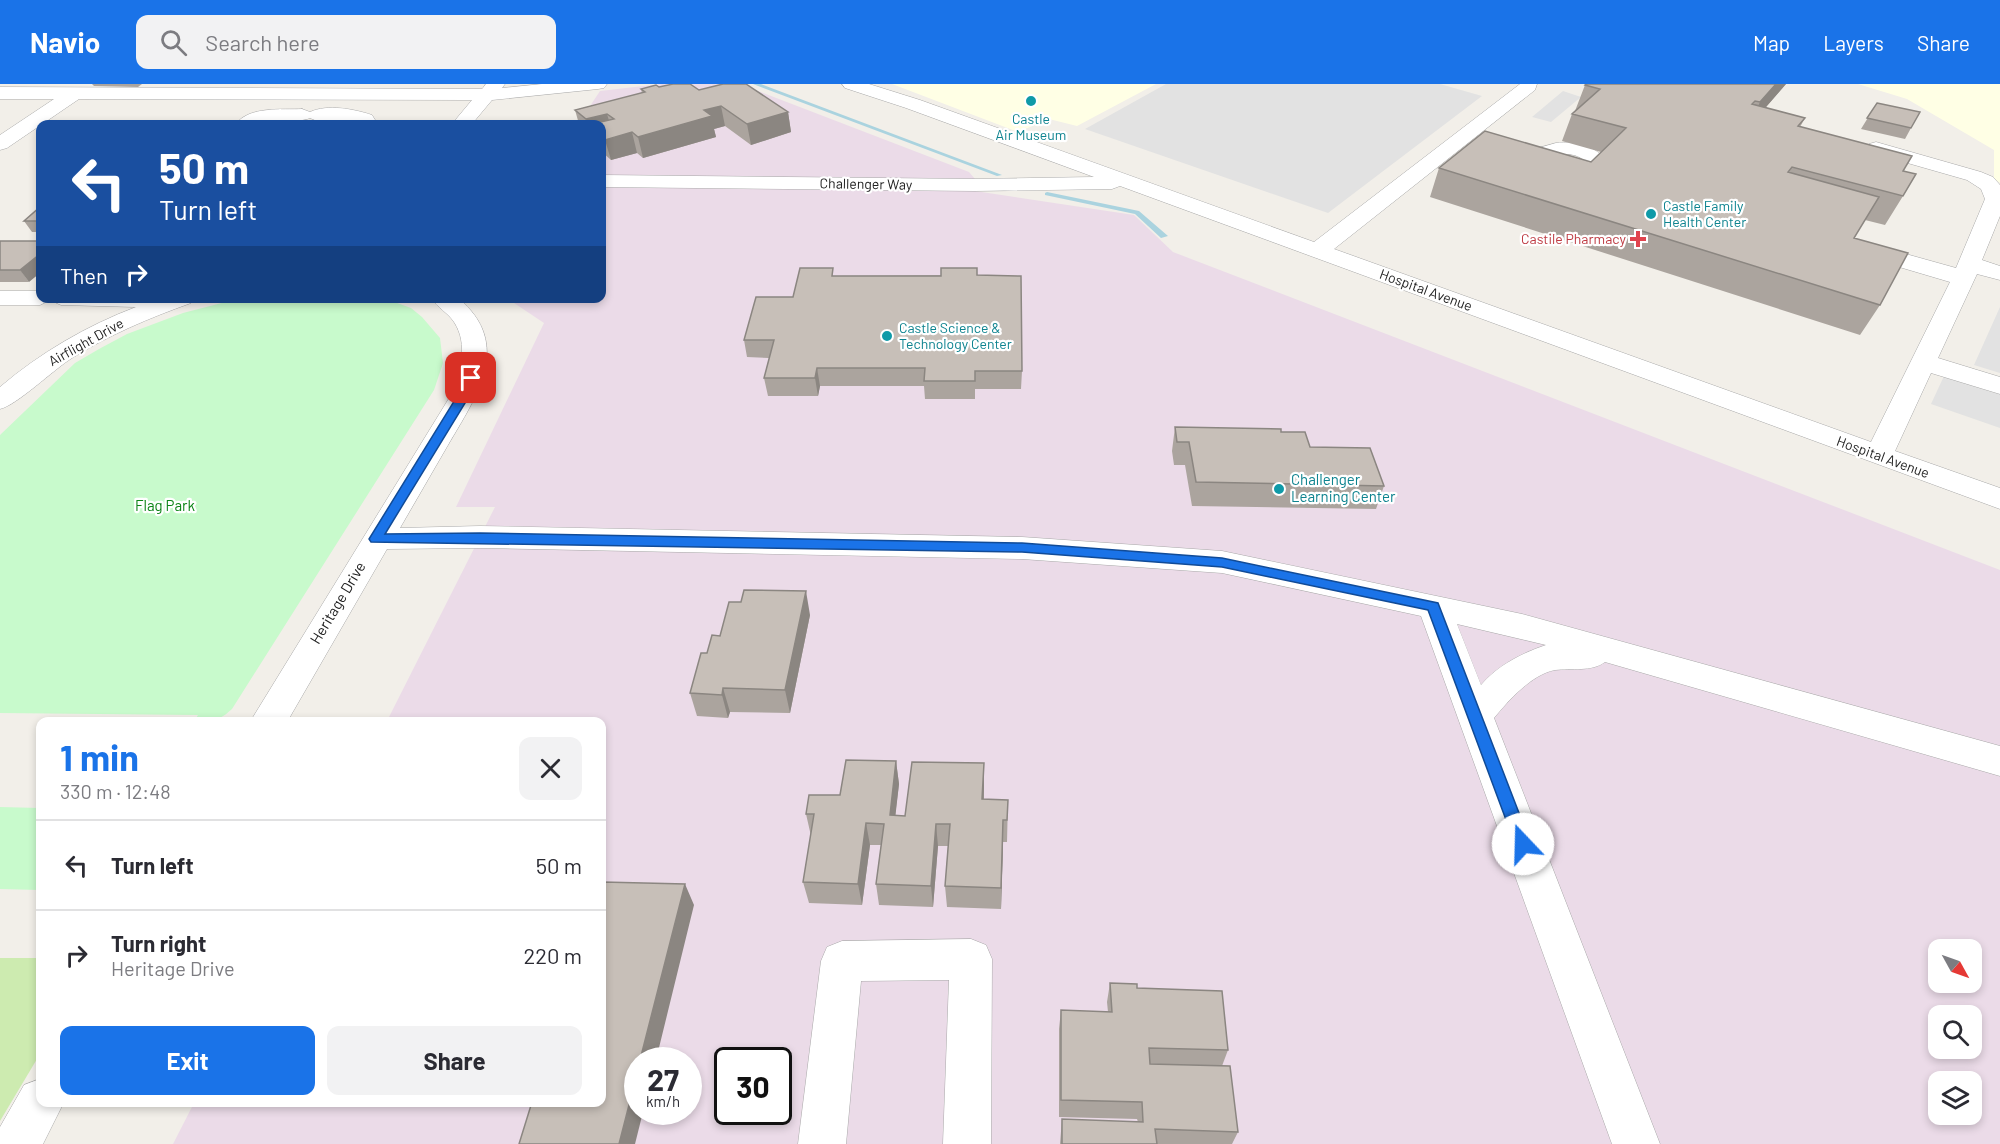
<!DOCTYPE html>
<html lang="en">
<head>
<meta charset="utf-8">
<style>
  body { margin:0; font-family:Barlow,sans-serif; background:#f2f2f3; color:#2b2b33; height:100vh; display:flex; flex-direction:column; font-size:22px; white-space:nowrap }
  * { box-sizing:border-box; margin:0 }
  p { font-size:20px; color:#7c7c81 }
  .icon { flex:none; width:33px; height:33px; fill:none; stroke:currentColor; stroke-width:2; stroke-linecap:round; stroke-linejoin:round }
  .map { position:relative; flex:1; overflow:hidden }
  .drawer { position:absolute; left:36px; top:633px; width:570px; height:390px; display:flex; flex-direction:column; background:#fff; border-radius:12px; box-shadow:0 3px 9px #0003 }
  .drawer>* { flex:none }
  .top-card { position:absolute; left:36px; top:36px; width:570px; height:183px; border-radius:12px; box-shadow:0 3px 9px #0003; background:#1a4fa0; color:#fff; overflow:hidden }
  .needle { width:39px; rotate:130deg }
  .tools { position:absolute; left:1928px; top:855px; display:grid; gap:12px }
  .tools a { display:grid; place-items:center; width:54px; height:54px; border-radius:12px; background:#fff; box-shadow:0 3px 9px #0003; font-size:30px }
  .speed { position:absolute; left:624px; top:963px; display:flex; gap:12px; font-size:30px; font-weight:700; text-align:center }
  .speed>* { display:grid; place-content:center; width:78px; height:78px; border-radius:50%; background:#fff; box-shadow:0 3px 9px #0003; line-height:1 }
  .speed small { font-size:15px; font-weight:400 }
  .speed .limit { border:3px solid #111; border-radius:9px; background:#fff; color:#111 }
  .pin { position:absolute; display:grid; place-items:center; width:51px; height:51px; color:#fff; margin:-26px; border-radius:12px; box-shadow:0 3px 9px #0006 }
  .me { position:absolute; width:66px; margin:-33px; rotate:339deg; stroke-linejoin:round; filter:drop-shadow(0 0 4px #0008) }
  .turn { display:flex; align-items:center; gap:21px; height:126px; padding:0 24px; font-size:27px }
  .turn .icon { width:78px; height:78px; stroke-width:2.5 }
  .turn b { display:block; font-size:42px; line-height:51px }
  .then { display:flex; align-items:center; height:57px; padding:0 24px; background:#0003; gap:12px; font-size:22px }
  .round { display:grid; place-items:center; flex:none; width:63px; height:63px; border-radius:12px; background:#f2f2f3 }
  .overview { display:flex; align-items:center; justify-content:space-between; height:102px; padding:0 24px }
  h1 { font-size:36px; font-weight:700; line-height:45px; color:#1a73e8 }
  .primary-button { display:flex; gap:12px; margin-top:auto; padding:12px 24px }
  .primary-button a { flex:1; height:69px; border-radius:12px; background:#1a73e8; color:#fff; font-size:24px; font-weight:700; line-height:69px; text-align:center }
  .primary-button a+a { background:#f2f2f3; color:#2b2b33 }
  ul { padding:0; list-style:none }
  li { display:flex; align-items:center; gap:18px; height:90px; padding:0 24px; border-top:2px solid #e1e1e2 }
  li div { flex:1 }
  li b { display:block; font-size:22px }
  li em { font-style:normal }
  header { display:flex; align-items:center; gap:36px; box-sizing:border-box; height:84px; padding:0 30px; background:#1a73e8; color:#fff }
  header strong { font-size:28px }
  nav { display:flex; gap:33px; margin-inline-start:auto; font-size:21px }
  .search { width:420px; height:54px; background:#f2f2f3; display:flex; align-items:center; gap:15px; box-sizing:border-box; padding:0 21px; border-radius:12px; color:#7c7c81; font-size:22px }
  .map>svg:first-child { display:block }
  .industrial { fill:#ebdbe8; fill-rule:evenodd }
  .education { fill:#ffffe5 }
  .grass { fill:#cdebb0 }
  .park { fill:#c8facc }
  .parking { fill:#e2e2e2 }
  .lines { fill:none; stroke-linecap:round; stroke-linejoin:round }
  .stream { fill:#aad3df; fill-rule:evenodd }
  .minor-casing { stroke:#a9a9a9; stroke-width:1 }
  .minor { fill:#fff; fill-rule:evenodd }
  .wall { fill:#aba49e }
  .shaded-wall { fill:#8b8681 }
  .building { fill:#c7bfb8; stroke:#8b8681; stroke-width:1.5 }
  .route { fill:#1a73e8; stroke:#114b97; stroke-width:1.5 }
  .culture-dot { fill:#0f9aa8; stroke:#fff; stroke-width:2 }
  .health-dot { fill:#e0444e; stroke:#fff; stroke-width:2 }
  .labels { text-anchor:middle; stroke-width:4.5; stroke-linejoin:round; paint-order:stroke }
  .far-culture-label { font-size:14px; fill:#0d838f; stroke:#fff; text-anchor:start }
  .far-street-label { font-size:14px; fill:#222; stroke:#fff }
  .far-health-label { font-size:14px; fill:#be3a42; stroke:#fff; text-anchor:end }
  .culture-label { font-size:15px; fill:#0d838f; stroke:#fff; text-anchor:start }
  .park-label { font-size:15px; fill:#0c8416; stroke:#fff }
  .street-label { font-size:15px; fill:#222; stroke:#fff }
</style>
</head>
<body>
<header>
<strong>Navio</strong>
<div class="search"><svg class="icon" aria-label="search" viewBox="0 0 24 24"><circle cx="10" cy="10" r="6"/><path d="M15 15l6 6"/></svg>Search here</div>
<nav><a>Map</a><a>Layers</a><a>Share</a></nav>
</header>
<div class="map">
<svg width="2000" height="1060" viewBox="0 0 2000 1060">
  <rect width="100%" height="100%" fill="#f2efe9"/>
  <path class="industrial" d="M661,0h79l229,88 6,7v12l159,24 39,37 827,318v574h-1827l21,-41 408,-1v-380l-215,-1 108,-214h-39l88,-184 -36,-24 94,-1v-174h-24l22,-33zM1938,866h33v32h-33zM1938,932h33v32h-33zM638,976h50v52h-50zM728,976h50v52h-50zM1938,998h33v32h-33z"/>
  <path class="education" d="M892,0h264l-79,42 -28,-7 -31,13z
    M1858,0h142v99l-6,-4v-29l-87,-51z"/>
  <path class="grass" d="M0,874h40v96l-40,67z"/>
  <path class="park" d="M241,214l145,1 25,9 11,9 18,21 3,25 -9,27 -202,319c-13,12 -20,13 -38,13l4,-7 -198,-2v-278l75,-72 24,-14 28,-15 56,-21z
    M0,723l40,1v82l-40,-1z"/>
  <path class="parking" d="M1166,0h274l42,12 -154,117 -243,-84z
    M1563,7l18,6 -30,25 -19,-5z
    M2000,223v66l-26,-8z
    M1944,292l51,17 5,-10v45l-69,-24z"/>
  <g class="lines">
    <path class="stream" d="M753,0h8l241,91 -5,1z
      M1047,108l92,19 29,25 -7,2 -26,-24 -90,-19v-2z"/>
    <defs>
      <path id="minor" d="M486,0h19l-3,4 40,-4h65l-3,4 -6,1 -106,11 -20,24h-20l20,-24 -393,-1 -72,49 -7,2v-15l54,-36h-54v-12l482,2z
        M842,0h27l51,16 394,142 206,-158h17l-2,6 -201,159 537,193 79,-160 -88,-26 -3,-5 3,-5 8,-2 86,24 29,-69 -4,-10 -14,-9 -98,-28 -3,-4 3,-4 7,-2 105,30 12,5 7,8v31l-18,44 18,6v14l-23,-6 -39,84 62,19v17l-69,-21 -36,78 105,37v21l-880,-323 -8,3 -137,2 -373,-4v-12l373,4 119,-2 -188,-69 -61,-20z
        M302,25l8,3c17,-8 44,-3 62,3l5,8 -20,1 -6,-3h-34l-7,-3c-12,5 -60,7 -74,6 13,-18 46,-14 66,-15z
        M1556,59c21,-2 41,3 53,21 -6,19 -35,16 -50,12l-3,-4 3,-4 30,-4c-22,-20 -33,-2 -54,-7l-3,-4 3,-4z
        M0,207h40v7h154l-3,5c-42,15 -82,32 -119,55 -19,12 -55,47 -72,51v-22c40,-34 86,-61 136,-80l-75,-2 -11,-5 -10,5h-40z
        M431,214h27c56,46 18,99 -10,147 -16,28 -32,55 -48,83l80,-2 542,11 200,14 300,63 478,132v30l-395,-114c-13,10 -34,6 -50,8 -23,4 -47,31 -61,48l166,426h-48l-191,-528 -199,-43 -200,-14 -542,-11 -93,1 -100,173h-37l201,-327c9,-23 18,-50 3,-73 -6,-9 -16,-14 -23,-24zM1457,540l89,21c-24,8 -49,21 -65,40z
        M971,855l15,6 6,14 -1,185h-48l6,-164 -88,1 -15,163h-48l23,-183 6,-14 15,-6z
        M40,995v23h24l-21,42h-43v-17l24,-42z"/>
    </defs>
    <use href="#minor" class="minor-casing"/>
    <use href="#minor" class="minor"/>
  </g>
  <path class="wall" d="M92,0h50l-4,3 -44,-1z
    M1786,0l-21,24 40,10 -5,9 103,44v25l-18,29 -20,-5 -11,18 26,67 -20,30 -430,-138 9,-29 152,-6 10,-10 -39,-11 10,-27 3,-3 10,-26z
    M659,3l40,3 89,22 3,20 -40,13 -26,-19 -11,3 2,8 -73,21 -6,-5 -26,7 -9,-8v-28l-16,-5 1,5h-8l-4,-14 67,-17 -1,-4z
    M1877,19l34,25 -6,11 -44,-10z
    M40,123v25h-8l-8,-11z
    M0,157l29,41h-29z
    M977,191l45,96 -1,18h-46v10h-50l-1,-13h-104l-2,10h-50l-4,-18 5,-20 -22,-1 -3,-17 49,-43 41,-21z
    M1175,343l106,5 103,54 -8,23 -184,-3 -7,-41h-11l-2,-14z
    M810,531l-20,98 -60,-1 -2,6 -31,-2 -7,-23 17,-40 13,-17z
    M896,677l3,23 -4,32h10l79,-30v13l24,1 -1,42h-4l-2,67 -54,-2 -2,-21 3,-40h-10l-5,61 -54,-2 -3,-21 5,-39h-11l-8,60 -53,-2 -6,-21 8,-46 -5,-22 34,-19z
    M1110,899l27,5 91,62 -6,16 16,66 -6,12h-172l2,-25 76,3 -1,-3 -78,-2v-88l2,-19 47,2 -1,-10z"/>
  <path class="shaded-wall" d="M1776,0h10l-39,45 13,-27z
    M721,22l4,20 -11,3 2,8 -73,21 -5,-21 66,-27z
    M788,28l3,20 -40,13 -4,-21z
    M607,30l6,20 -11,-10h-15l-1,-5z
    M632,48l5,21 -26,7 -6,-20z
    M40,170v19l-11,9 -9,-12z
    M817,284l3,18 -2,10 -3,-18z
    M806,507l4,24 -20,98 -5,-23z
    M723,604l7,24 -2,6 -6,-23z
    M896,677l3,23 -6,53 -3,-22z
    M984,679v23l-1,36 -1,-23z
    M1003,736v22l-2,67v-21z
    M866,739l4,22 -8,60 -4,-21z
    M936,740l2,22 -5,61 -2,-21z
    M685,800l9,21 -38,155h-16z
    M638,986v42h5l-8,32h-16z"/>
  <path class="building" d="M673,0h17l9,6 24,-6h23l42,28 -41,12 -26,-18 -17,4 8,6 -74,21 -6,-5 -27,8 -3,-4v-12h-10l22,-5 -7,-5 -21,5 -11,-9 70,-18 -4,-3 15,-4 3,2z
    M1586,0h190l-16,18 -5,-1 -3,3 53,14 -7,8 114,30 -9,15 13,3 -13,22 -111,-29 -4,5 91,25 -25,41 54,15 -28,52 -441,-137 46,-37 106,31 35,-34 -54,-14 28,-25 -15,-4z
    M1877,19l43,9 -9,16 -44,-10z
    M40,123v14h-16z
    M0,157h40v13l-20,16h-20z
    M800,184h33l-1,8h109v-8h36v7l44,1 1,95h-47v10h-51l1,-13h-108l-2,10h-51l10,-38h-30l12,-43h37z
    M1175,343l106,2v3h24l5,15 60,1 14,38 -188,-4 -7,-40h-12z
    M744,506l62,1 -21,99 -62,-2 -1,7 -32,-2 11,-40h6l5,-18 8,1 9,-34h12z
    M846,676l50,1 -6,54 15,1 7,-54 72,1 -2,36 26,1 -1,20h-4l-2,68 -56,-2 5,-62h-14l-5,62 -55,-2 8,-60 -18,-1 -8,61 -55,-2 11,-68h-8l3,-19h31z
    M602,798l83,2 -45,176h-2v10l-19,74h-100l13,-42h70z
    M1110,899l27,1v4l85,3 6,59 -79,-2 1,16 80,2 8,66 -83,-3 2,15h-95v-25l81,3 -1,-20 -81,-2v-90l51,2z"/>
  <path class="route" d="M471,291l6,3 -7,17 -85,139 95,-1 542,10 200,15 216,45 93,241 -2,5 -6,2 -6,-2 -2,-5 -87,-234 -206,-43 -200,-15 -651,-10 -2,-3 89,-144 8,-17z"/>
  <g class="culture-dot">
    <circle cx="1031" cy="17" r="6"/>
    <circle cx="1651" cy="130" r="6"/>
    <circle cx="887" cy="252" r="6"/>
    <circle cx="1279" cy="405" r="6"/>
  </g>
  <path class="health-dot" d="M1635 146h6v6h6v6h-6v6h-6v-6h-6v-6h6z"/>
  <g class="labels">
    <g class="far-culture-label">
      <text x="1031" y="40" text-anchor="middle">Castle<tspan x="1031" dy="16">Air Museum</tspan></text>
      <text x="1663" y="127">Castle Family<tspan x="1663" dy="16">Health Center</tspan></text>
      <text x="899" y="249">Castle Science &amp;<tspan x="899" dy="16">Technology Center</tspan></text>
    </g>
    <g class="far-street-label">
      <text transform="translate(866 100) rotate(1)" y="5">Challenger Way</text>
      <text transform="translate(1426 206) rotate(20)" y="5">Hospital Avenue</text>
      <text transform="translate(86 258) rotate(-29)" y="5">Airflight Drive</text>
      <text transform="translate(1883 373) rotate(20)" y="5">Hospital Avenue</text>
    </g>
    <g class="far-health-label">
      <text x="1626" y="160">Castile Pharmacy</text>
    </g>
    <g class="culture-label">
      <text x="1291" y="401">Challenger<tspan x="1291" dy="17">Learning Center</tspan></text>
    </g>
    <g class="park-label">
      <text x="165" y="427">Flag Park</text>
    </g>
    <g class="street-label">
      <text transform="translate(338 519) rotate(-59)" y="5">Heritage Drive</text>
    </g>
  </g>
</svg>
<div class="tools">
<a><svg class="needle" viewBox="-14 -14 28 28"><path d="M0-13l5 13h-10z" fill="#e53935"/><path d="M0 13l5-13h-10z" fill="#7c7c81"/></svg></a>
<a><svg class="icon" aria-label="search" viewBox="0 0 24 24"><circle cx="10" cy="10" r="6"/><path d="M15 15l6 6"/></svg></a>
<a><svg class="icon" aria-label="layers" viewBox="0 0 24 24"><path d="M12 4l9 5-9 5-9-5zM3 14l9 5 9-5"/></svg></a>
</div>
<div class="speed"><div>27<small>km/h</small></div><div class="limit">30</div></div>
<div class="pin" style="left:471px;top:294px;background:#d93025"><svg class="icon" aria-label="arrive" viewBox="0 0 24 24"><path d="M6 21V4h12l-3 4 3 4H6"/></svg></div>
<svg class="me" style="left:1523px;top:760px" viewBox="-20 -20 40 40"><circle r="19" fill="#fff"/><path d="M0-13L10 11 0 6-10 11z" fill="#1a73e8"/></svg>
<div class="top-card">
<div class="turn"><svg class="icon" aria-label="left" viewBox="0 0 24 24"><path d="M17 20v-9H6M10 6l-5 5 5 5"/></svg><div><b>50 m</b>Turn left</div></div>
<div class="then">Then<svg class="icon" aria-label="right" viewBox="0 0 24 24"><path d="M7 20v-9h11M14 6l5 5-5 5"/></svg></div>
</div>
<section class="drawer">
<div class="overview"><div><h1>1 min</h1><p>330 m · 12:48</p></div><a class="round"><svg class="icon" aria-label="close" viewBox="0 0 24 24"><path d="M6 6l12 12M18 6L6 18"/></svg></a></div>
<ul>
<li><svg class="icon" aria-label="left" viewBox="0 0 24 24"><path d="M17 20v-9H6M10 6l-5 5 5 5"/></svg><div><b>Turn left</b></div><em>50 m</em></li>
<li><svg class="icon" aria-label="right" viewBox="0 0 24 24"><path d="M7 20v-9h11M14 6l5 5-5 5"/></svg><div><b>Turn right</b><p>Heritage Drive</p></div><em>220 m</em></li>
</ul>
<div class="primary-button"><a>Exit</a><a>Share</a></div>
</section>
</div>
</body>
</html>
